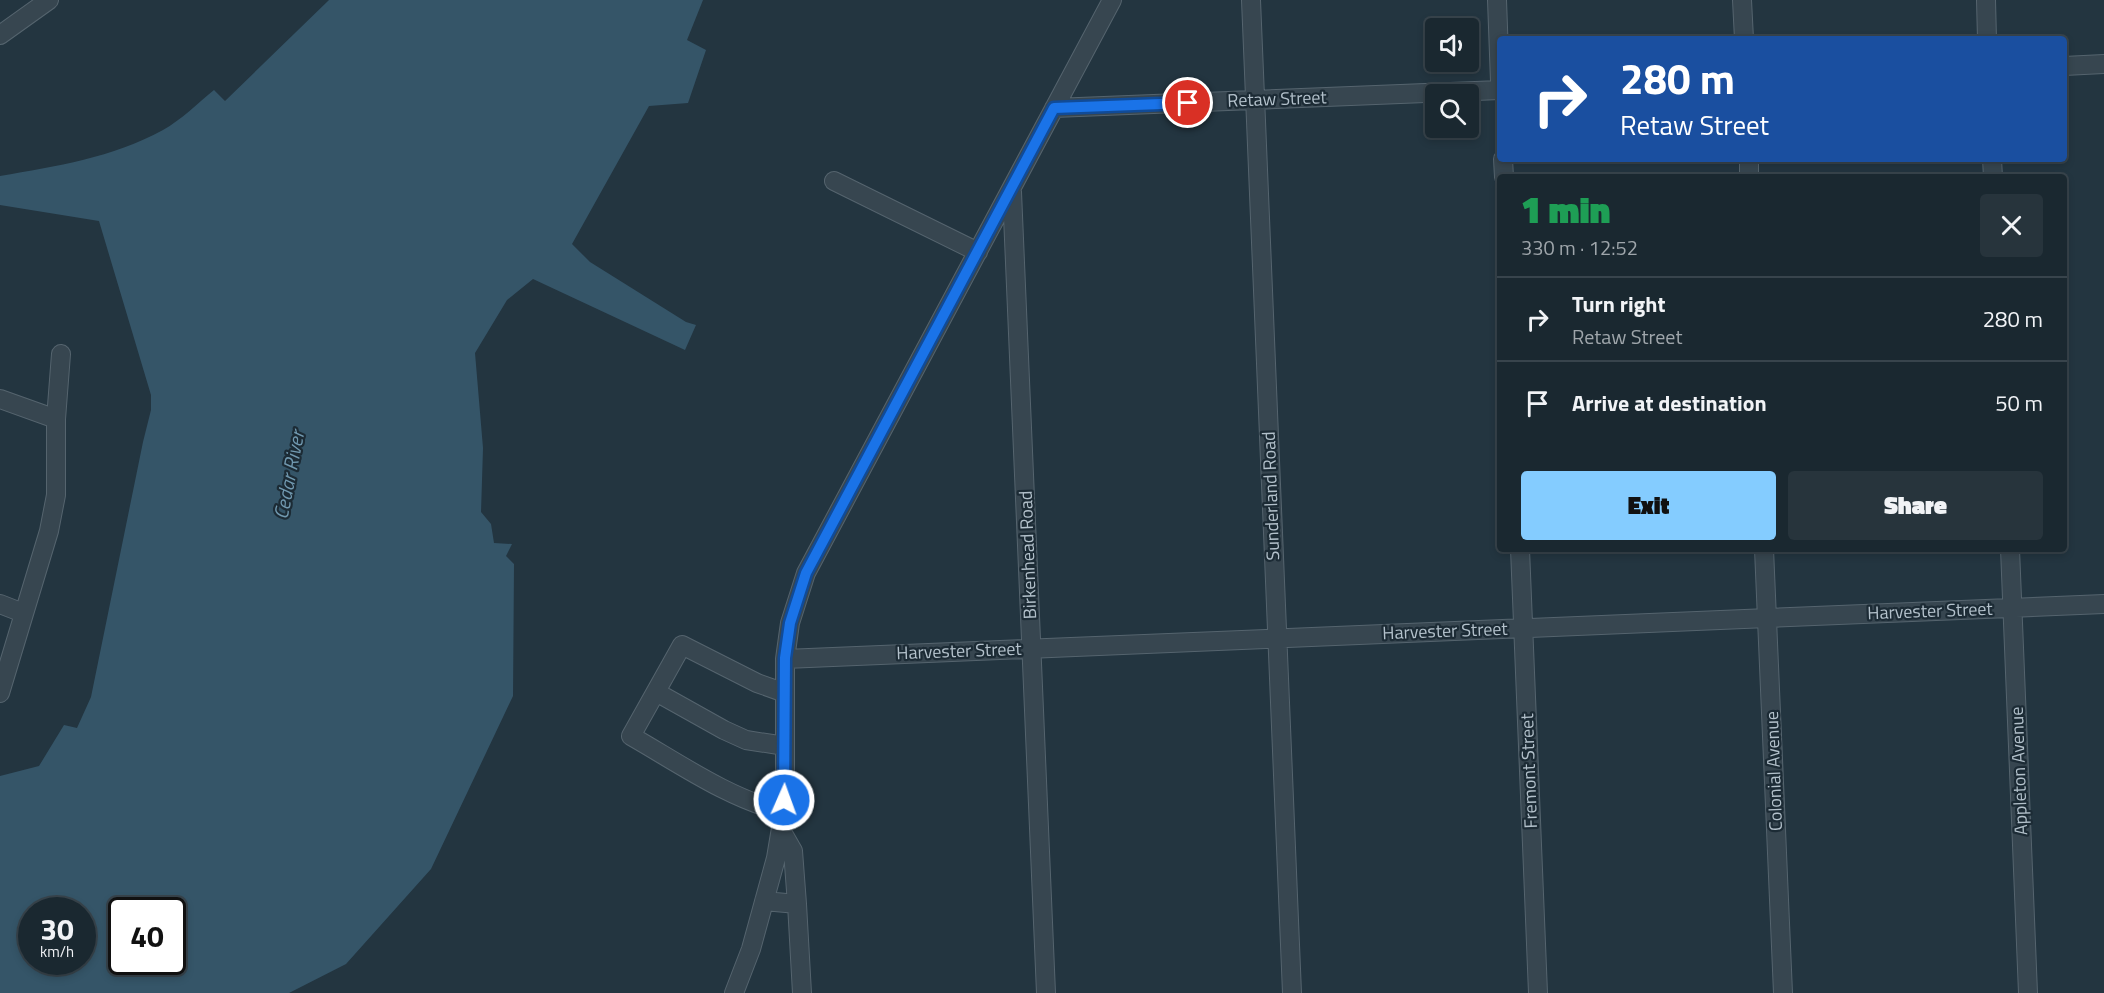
<!DOCTYPE html>
<html lang="en">
<head>
<meta charset="utf-8">
<style>
  body { margin:0; font-family:"Titillium Web",sans-serif; background:#27343c; color:#f1f3f6; height:100vh; display:flex; flex-direction:column; font-size:22px; white-space:nowrap }
  * { box-sizing:border-box; margin:0 }
  p { font-size:20px; color:#9fa6ab }
  .icon { flex:none; width:33px; height:33px; fill:none; stroke:currentColor; stroke-width:2; stroke-linecap:round; stroke-linejoin:round }
  .map { position:relative; flex:1; overflow:hidden }
  .details { position:absolute; left:1497px; top:174px; width:570px; height:378px; display:flex; flex-direction:column; background:#1a2830; border-radius:6px; box-shadow:0 3px 9px #0003,0 0 0 2px #38444c }
  .details>* { flex:none }
  .banner { position:absolute; left:1497px; top:36px; width:570px; height:126px; border-radius:6px; box-shadow:0 3px 9px #0003,0 0 0 2px #38444c; background:#1a4fa0; color:#fff; overflow:hidden }
  .buttons { position:absolute; left:1425px; top:18px; display:grid; gap:12px }
  .buttons a { display:grid; place-items:center; width:54px; height:54px; border-radius:6px; background:#1a2830; box-shadow:0 3px 9px #0003,0 0 0 2px #38444c; font-size:30px }
  .speed { position:absolute; left:18px; top:897px; display:flex; gap:12px; font-size:30px; font-weight:700; text-align:center }
  .speed>* { display:grid; place-content:center; width:78px; height:78px; border-radius:50%; background:#1a2830; box-shadow:0 3px 9px #0003,0 0 0 2px #38444c; line-height:1 }
  .speed small { font-size:15px; font-weight:400 }
  .speed .limit { border:3px solid #111; border-radius:9px; background:#fff; color:#111 }
  .pin { position:absolute; display:grid; place-items:center; width:51px; height:51px; color:#fff; margin:-26px; border:3px solid #fff; border-radius:50%; box-shadow:0 2px 6px #0007 }
  .me { position:absolute; width:66px; margin:-33px; rotate:2deg; stroke-linejoin:round; filter:drop-shadow(0 0 4px #0008) }
  .turn { display:flex; align-items:center; gap:21px; height:126px; padding:0 24px; font-size:27px }
  .turn .icon { width:78px; height:78px; stroke-width:2.5 }
  .turn b { display:block; font-size:42px; line-height:51px }
  .round { display:grid; place-items:center; flex:none; width:63px; height:63px; border-radius:6px; background:#27343c }
  .head { display:flex; align-items:center; justify-content:space-between; height:102px; padding:0 24px }
  h1 { font-size:36px; font-weight:800; line-height:45px; color:#1e9e55 }
  .primary-button { display:flex; gap:12px; margin-top:auto; padding:12px 24px }
  .primary-button a { flex:1; height:69px; border-radius:6px; background:#84ccff; color:#111; font-size:24px; font-weight:800; line-height:69px; text-align:center }
  .primary-button a+a { background:#27343c; color:#f1f3f6 }
  ul { padding:0; list-style:none }
  li { display:flex; align-items:center; gap:18px; height:84px; padding:0 24px; border-top:2px solid #38444c }
  li div { flex:1 }
  li b { display:block; font-size:22px }
  li em { font-style:normal }
  .map>svg:first-child { display:block }
  .water { fill:#355568; fill-rule:evenodd }
  .lines { fill:none; stroke-linecap:round; stroke-linejoin:round }
  .minor-casing { stroke:#55646e; stroke-width:20 }
  .minor { stroke:#374650; stroke-width:18 }
  .route-casing { stroke:#114b97; stroke-width:15 }
  .route { stroke:#1a73e8; stroke-width:10 }
  .labels { text-anchor:middle; stroke-width:4.5; stroke-linejoin:round; paint-order:stroke }
  .street-label { font-size:18px; fill:#b3c1cb; stroke:#1c2b35 }
  .water-label { font-size:20px; font-style:italic; fill:#7199b0; stroke:#1c2b35 }
</style>
</head>
<body>
<div class="map">
<svg width="2104" height="993" viewBox="0 0 2104 993">
  <rect width="100%" height="100%" fill="#233540"/>
  <path class="water" d="M329,0h374l-16,40 19,10 -18,53 -39,3 -77,138 18,18 96,60 10,3 -11,25 -152,-71 -26,21 -32,53 8,95 -2,64 10,12 3,19 18,1 -6,12 8,8 -1,132 -82,173 -85,95 -57,29h-289v-217l39,-10 25,-41 13,3 14,-31 52,-255 8,-32v-15l-52,-174 -99,-16v-29c57,-10 112,-18 163,-46 18,-10 35,-27 51,-40l11,11zM32,910h50v52h-50zM122,910h50v52h-50z"/>
  <g class="lines">
    <defs>
      <path id="minor" d="M1251,0l41,993
        M1497,0l3,82
        M1742,0l2,39
        M1986,0l1,39
        M0,35l49,-35
        M2064,66l40,-2
        M1054,108l446,-18
        M1503,159l1,18
        M1749,159v18
        M1992,159l1,18
        M834,181l144,71
        M1012,192l34,801
        M0,399l56,20
        M1520,549l18,444
        M1764,549l19,444
        M2010,549l18,444
        M0,604l23,9
        M785,659l1319,-55
        M656,692l68,38 22,10 39,6
        M0,693l49,-162 7,-36v-76l5,-65
        M783,812c-55,-14 -103,-48 -152,-76l51,-91 75,38 28,10
        M781,830l12,21 4,53
        M764,901l33,3 5,89
        M734,993l17,-44 25,-91 7,-42 2,-29v-128l5,-36 16,-50 306,-573"/>
    </defs>
    <use href="#minor" class="minor-casing"/>
    <use href="#minor" class="minor"/>
  </g>
  <g class="lines">
    <defs>
      <path id="route" d="M784,800l1,-142 5,-35 16,-50 248,-465 134,-5"/>
    </defs>
    <use href="#route" class="route-casing"/>
    <use href="#route" class="route"/>
  </g>
  <g class="labels">
    <g class="street-label">
      <text transform="translate(1277 99) rotate(-2)" y="6">Retaw Street</text>
      <text transform="translate(1271 496) rotate(-92)" y="6">Sunderland Road</text>
      <text transform="translate(1028 555) rotate(-92)" y="6">Birkenhead Road</text>
      <text transform="translate(1930 611) rotate(-2)" y="6">Harvester Street</text>
      <text transform="translate(1445 631) rotate(-2)" y="6">Harvester Street</text>
      <text transform="translate(959 651) rotate(-2)" y="6">Harvester Street</text>
      <text transform="translate(1529 771) rotate(-92)" y="6">Fremont Street</text>
      <text transform="translate(1774 771) rotate(-92)" y="6">Colonial Avenue</text>
      <text transform="translate(2019 771) rotate(-92)" y="6">Appleton Avenue</text>
    </g>
    <g class="water-label">
      <text transform="translate(289 475) rotate(-79)" y="7">Cedar River</text>
    </g>
  </g>
</svg>
<div class="buttons">
<a><svg class="icon" aria-label="sound" viewBox="0 0 24 24"><path d="M4 9h4l5-4v14l-5-4H4zM17 9q2 3 0 6"/></svg></a>
<a><svg class="icon" aria-label="search" viewBox="0 0 24 24"><circle cx="10" cy="10" r="6"/><path d="M15 15l6 6"/></svg></a>
</div>
<div class="speed"><div>30<small>km/h</small></div><div class="limit">40</div></div>
<div class="pin" style="left:1188px;top:103px;background:#d93025"><svg class="icon" aria-label="arrive" viewBox="0 0 24 24"><path d="M6 21V4h12l-3 4 3 4H6"/></svg></div>
<svg class="me" style="left:784px;top:800px" viewBox="-20 -20 40 40"><circle r="17" fill="#1a73e8" stroke="#fff" stroke-width="3"/><path d="M0-11L8 9 0 5-8 9z" fill="#fff"/></svg>
<div class="banner">
<div class="turn"><svg class="icon" aria-label="right" viewBox="0 0 24 24"><path d="M7 20v-9h11M14 6l5 5-5 5"/></svg><div><b>280 m</b>Retaw Street</div></div>
</div>
<section class="details">
<div class="head"><div><h1>1 min</h1><p>330 m · 12:52</p></div><a class="round"><svg class="icon" aria-label="close" viewBox="0 0 24 24"><path d="M6 6l12 12M18 6L6 18"/></svg></a></div>
<ul>
<li><svg class="icon" aria-label="right" viewBox="0 0 24 24"><path d="M7 20v-9h11M14 6l5 5-5 5"/></svg><div><b>Turn right</b><p>Retaw Street</p></div><em>280 m</em></li>
<li><svg class="icon" aria-label="arrive" viewBox="0 0 24 24"><path d="M6 21V4h12l-3 4 3 4H6"/></svg><div><b>Arrive at destination</b></div><em>50 m</em></li>
</ul>
<div class="primary-button"><a>Exit</a><a>Share</a></div>
</section>
</div>
</body>
</html>
